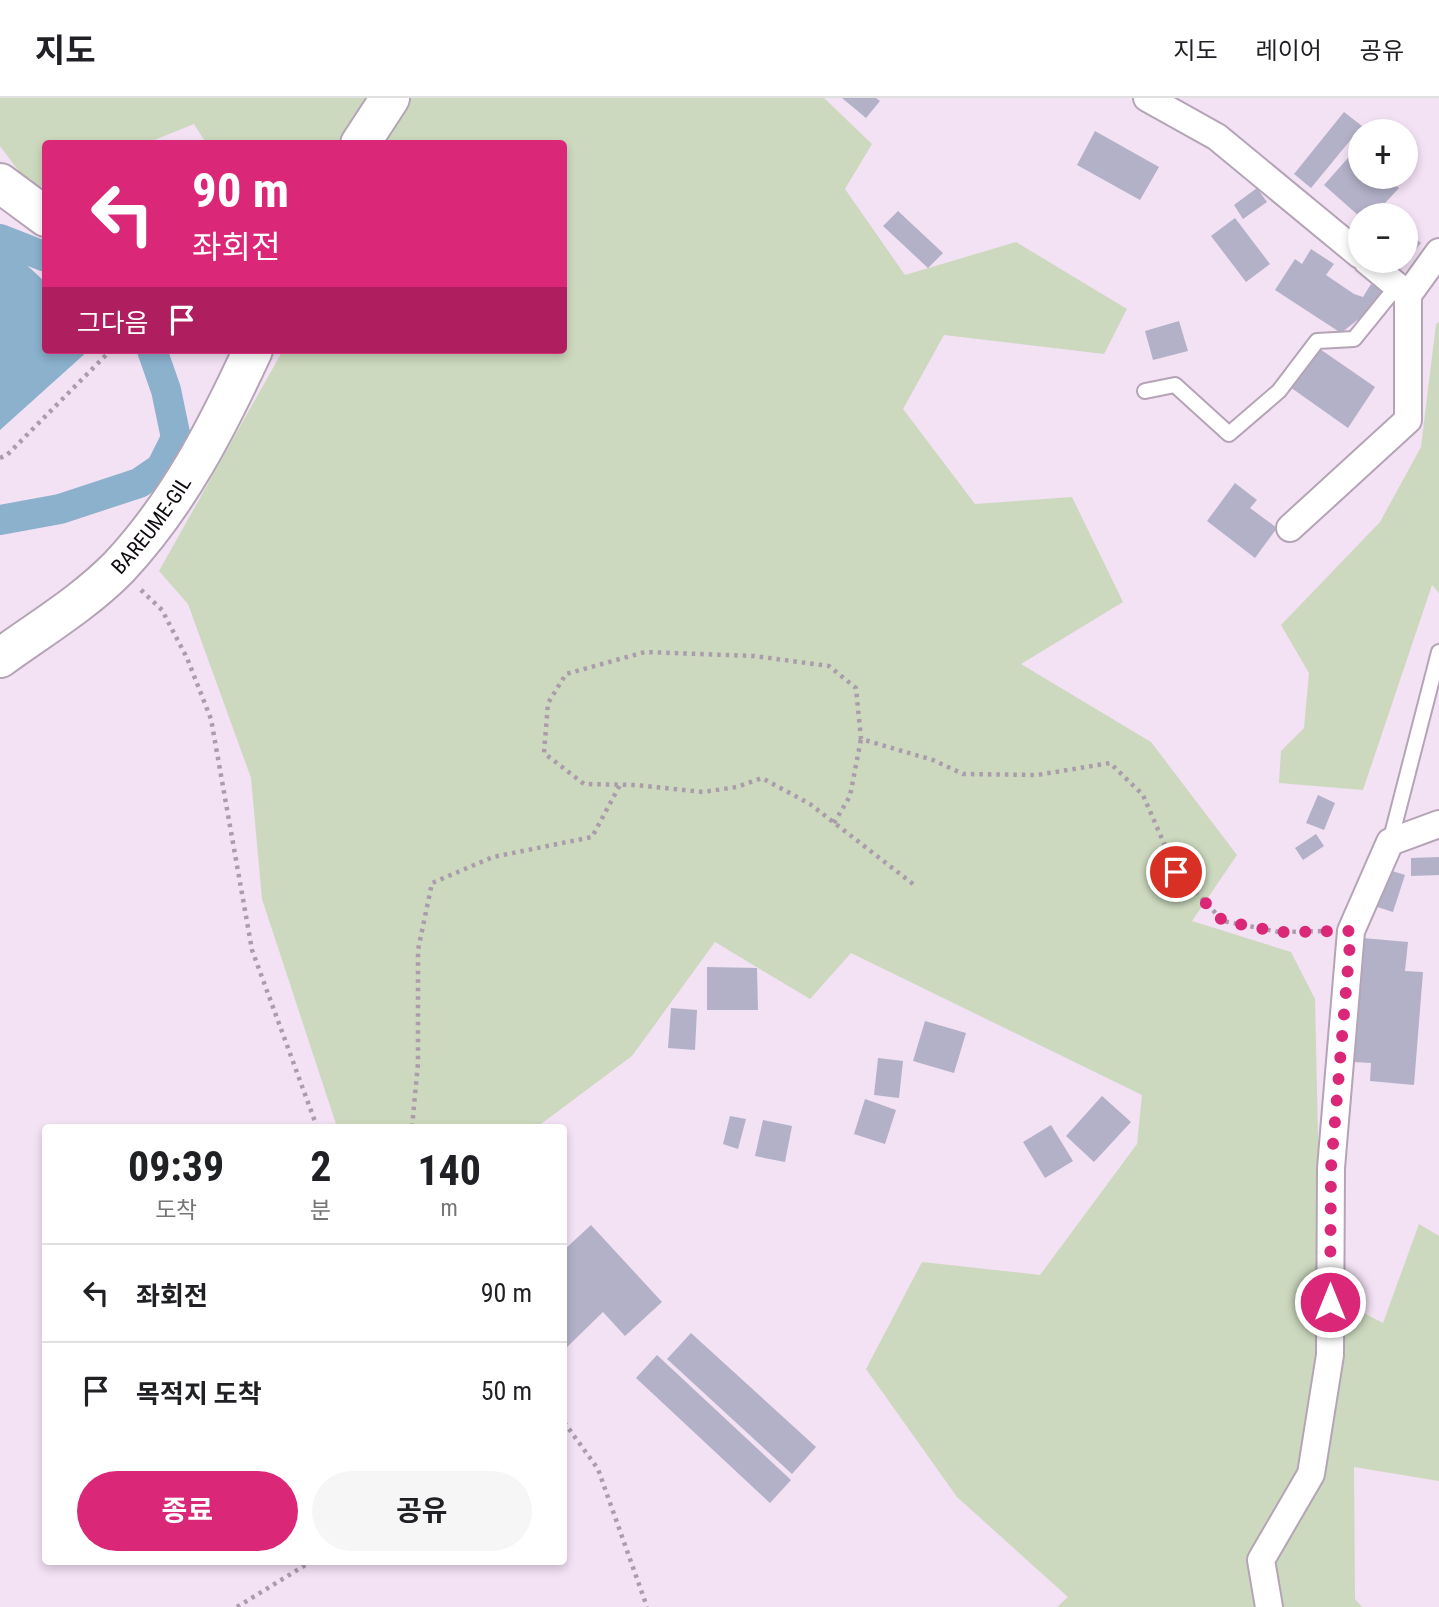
<!DOCTYPE html>
<html lang="ko">
<head>
<meta charset="utf-8">
<style>
  body { margin:0; font-family:"Roboto Condensed","Noto Sans KR",sans-serif; background:#f6f6f6; color:#202124; height:100vh; display:flex; flex-direction:column; font-size:26px; white-space:nowrap }
  * { box-sizing:border-box; margin:0 }
  p { font-size:23px; color:#757577 }
  .icon { flex:none; width:38px; height:38px; fill:none; stroke:currentColor; stroke-width:2; stroke-linecap:round; stroke-linejoin:round }
  .map { position:relative; flex:1; overflow:hidden }
  .details { position:absolute; left:42px; top:1026px; width:525px; height:441px; display:flex; flex-direction:column; background:#fff; border-radius:7px; box-shadow:0 4px 10px #0003 }
  .details>* { flex:none }
  .banner { position:absolute; left:42px; top:42px; width:525px; height:214px; border-radius:7px; box-shadow:0 4px 10px #0003; background:#db2777; color:#fff; overflow:hidden }
  .tools { position:absolute; left:1348px; top:21px; display:grid; gap:14px }
  .tools a { display:grid; place-items:center; width:70px; height:70px; border-radius:50%; background:#fff; box-shadow:0 4px 10px #0003; font-size:35px }
  .pin { position:absolute; display:grid; place-items:center; width:60px; height:60px; color:#fff; margin:-30px; border:4px solid #fff; border-radius:50%; box-shadow:0 2px 7px #0007 }
  .me { position:absolute; width:77px; margin:-38px; rotate:0deg; stroke-linejoin:round; filter:drop-shadow(0 0 5px #0008) }
  .turn { display:flex; align-items:center; gap:24px; height:147px; padding:0 35px; font-size:32px }
  .turn .icon { width:91px; height:91px; stroke-width:2.5 }
  .turn b { display:block; font-size:49px; line-height:60px }
  .then { display:flex; align-items:center; height:66px; padding:0 35px; background:#0003; gap:14px; font-size:26px }
  .eta { display:flex; justify-content:space-evenly; align-items:center; height:119px; text-align:center }
  .eta b { font-size:42px; font-weight:700; line-height:49px }
  .cta { display:flex; gap:14px; margin-top:auto; padding:14px 35px }
  .cta a { flex:1; height:80px; border-radius:42px; background:#db2777; color:#fff; font-size:28px; font-weight:700; line-height:80px; text-align:center }
  .cta a+a { background:#f6f6f6; color:#202124 }
  ul { padding:0; list-style:none }
  li { display:flex; align-items:center; gap:21px; height:98px; padding:0 35px; border-top:2px solid #e0e0e0 }
  li div { flex:1 }
  li b { display:block; font-size:26px }
  li em { font-style:normal }
  header { display:flex; align-items:center; gap:42px; box-sizing:border-box; height:98px; padding:0 35px; background:#fff; border-bottom:2px solid #e0e0e0 }
  header strong { font-size:33px }
  nav { display:flex; gap:38px; margin-inline-start:auto; font-size:24px }
  .map>svg:first-child { display:block }
  .green { fill:#ccd9be }
  .water { fill:#8bb1cd }
  .lines { fill:none; stroke-linecap:round; stroke-linejoin:round }
  .canal { stroke:#8bb1cd; stroke-width:30 }
  .building { fill:#b3b1c8 }
  .lane-casing { stroke:#b4a4b6; stroke-width:18 }
  .street-casing { stroke:#b4a4b6; stroke-width:30 }
  .secondary-casing { stroke:#b4a4b6; stroke-width:42 }
  .path { stroke:#aa9cab; stroke-width:4.5; stroke-dasharray:3.5 5; stroke-linecap:butt }
  .lane { stroke:#fff; stroke-width:14 }
  .street { stroke:#fff; stroke-width:26 }
  .secondary { stroke:#fff; stroke-width:38 }
  .route { stroke:#db2777; stroke-width:12; stroke-dasharray:0 21.6 }
  .labels { text-anchor:middle; stroke-width:5; stroke-linejoin:round; paint-order:stroke }
  .street-label { font-size:21px; fill:#0f0a10; stroke:#fcf1fd }
</style>
</head>
<body>
<header>
<strong>지도</strong>
<nav><a>지도</a><a>레이어</a><a>공유</a></nav>
</header>
<div class="map">
<svg width="1439" height="1509" viewBox="0 0 1439 1509">
  <rect width="100%" height="100%" fill="#f3e1f4"/>
  <path class="green" d="M0,0h824l48,46 -27,45 60,86 111,-33 111,67 -23,45 -160,-19 -41,74 72,95 97,-7 51,105 -102,62 130,78 86,113 -45,66 99,31 24,47 4,181 12,116 52,27 36,-99 20,12v245l-85,-14 1,132 7,8h-305l11,-10 -111,-100 -91,-128 56,-107 118,13 97,-131 5,-49 -291,-142 -41,46 -95,-57 -83,114 -95,71h-200l-75,-228 -11,-121 -63,-174 -29,-33 124,-221h281v-206l-358,-1 -12,-19 -47,19 -101,1 -1,41 -12,5 -33,-44z
    M1439,224v271l-7,-8 -69,205 -84,-7 2,-32 23,-23 5,-55 -28,-48 99,-103 41,-75 15,-123z"/>
  <path class="water" d="M0,142l45,42 1,68h43l-89,80z"/>
  <g class="lines">
    <path class="canal" d="M0,141l46,18
      M0,422l60,-11 79,-26 22,-15 15,-30 -10,-48 -14,-40"/>
  </g>
  <path class="building" d="M842,0h34l4,3 -14,17z
    M1344,14l18,14 -51,62 -17,-14z
    M1095,33l64,36 -19,33 -63,-35z
    M1355,52l5,4v23h26l13,11 -25,27 -14,2 -36,-32z
    M1257,90l10,14 -24,17 -9,-14z
    M898,113l45,42 -15,15 -45,-42z
    M1235,120l35,46 -24,18 -35,-46z
    M1405,132l16,13 -16,18z
    M1311,151l23,15 -8,11 28,19 9,3 8,-13 12,7 -23,27 -19,15 -66,-43 20,-31 7,5z
    M1179,223l9,30 -35,9 -8,-29z
    M1317,249l58,40 -27,41 -58,-41z
    M1235,385l22,17 -7,8 27,20 -22,30 -48,-37z
    M1318,697l17,8 -11,27 -18,-7z
    M1316,736l8,12 -21,14 -8,-12z
    M1439,759v18l-28,1v-18z
    M1386,771l19,6 -12,37 -19,-6z
    M1363,840l45,4 -3,29 18,1 -9,113 -44,-4 1,-18 -18,-1z
    M707,869l50,1 1,42h-51z
    M671,910l26,2 -2,40 -27,-2z
    M925,923l41,12 -12,40 -41,-12z
    M878,960l25,3 -4,37 -25,-3z
    M1102,998l29,26 -37,40 -28,-26z
    M865,1001l31,11 -11,34 -31,-10z
    M730,1018l16,3 -8,30 -15,-5z
    M763,1022l29,6 -7,36 -30,-6z
    M1051,1027l22,36 -28,17 -22,-36z
    M591,1127l71,77 -37,34 -22,-24 -39,38v-100z
    M691,1235l125,114 -24,27 -125,-115z
    M657,1257l134,125 -21,23 -134,-125z"/>
  <g class="lines">
    <defs>
      <path id="lane" d="M1145,293l30,-6 54,49 50,-43 38,-50 37,-2 43,-53
        M1390,744l49,-190"/>
      <path id="street" d="M1147,0l70,39 143,118
        M1408,197l31,-43
        M1290,430l118,-108v-125l-41,-34
        M1269,1509l-8,-47 50,-86 19,-119 1,-187 20,-237 39,-89 49,-18"/>
      <g id="secondary">
        <path d="M360,46l30,-46"/>
        <path d="M0,85l46,34"/>
        <path id="s1" d="M0,560c40,-29 85,-56 119,-91 59,-63 98,-139 134,-217"/>
      </g>
    </defs>
    <use href="#lane" class="lane-casing"/>
    <use href="#street" class="street-casing"/>
    <use href="#secondary" class="secondary-casing"/>
    <path class="path" d="M0,360l7,-3 104,-105
      M141,492l21,20 25,48 24,61 41,231 65,177
      M834,725l16,-27 11,-57
      M913,786l-103,-80 -48,-26 -25,9 -34,5 -67,-7 -52,-1 -40,-31 4,-50 18,-29 79,-22 109,4 75,10 27,22 5,51 72,21 30,14 74,1 73,-12 33,32 33,76 47,50 56,11 46,-1
      M412,1029l6,-64v-113l14,-67 61,-26 99,-20 28,-52
      M564,1324l34,47 49,138
      M237,1509l75,-46"/>
    <use href="#lane" class="lane"/>
    <use href="#street" class="street"/>
    <use href="#secondary" class="secondary"/>
  </g>
  <g class="lines">
    <path class="route" d="M1176,774l47,49 56,11 72,-1 -20,237 -1,134"/>
  </g>
  <g class="labels">
    <g class="street-label">
      <text dy="7" stroke="none"><textPath href="#s1" startOffset="203">BAREUME-GIL</textPath></text>
    </g>
  </g>
</svg>
<div class="tools">
<a>+</a>
<a>−</a>
</div>
<div class="pin" style="left:1176px;top:774px;background:#d93025"><svg class="icon" aria-label="arrive" viewBox="0 0 24 24"><path d="M6 21V4h12l-3 4 3 4H6"/></svg></div>
<svg class="me" style="left:1330px;top:1204px" viewBox="-20 -20 40 40"><circle r="17" fill="#db2777" stroke="#fff" stroke-width="3"/><path d="M0-11L8 9 0 5-8 9z" fill="#fff"/></svg>
<div class="banner">
<div class="turn"><svg class="icon" aria-label="left" viewBox="0 0 24 24"><path d="M17 20v-9H6M10 6l-5 5 5 5"/></svg><div><b>90 m</b>좌회전</div></div>
<div class="then">그다음<svg class="icon" aria-label="arrive" viewBox="0 0 24 24"><path d="M6 21V4h12l-3 4 3 4H6"/></svg></div>
</div>
<section class="details">
<div class="eta">
<div><b>09:39</b><p>도착</p></div>
<div><b>2</b><p>분</p></div>
<div><b>140</b><p>m</p></div>
</div>
<ul>
<li><svg class="icon" aria-label="left" viewBox="0 0 24 24"><path d="M17 20v-9H6M10 6l-5 5 5 5"/></svg><div><b>좌회전</b></div><em>90 m</em></li>
<li><svg class="icon" aria-label="arrive" viewBox="0 0 24 24"><path d="M6 21V4h12l-3 4 3 4H6"/></svg><div><b>목적지 도착</b></div><em>50 m</em></li>
</ul>
<div class="cta"><a>종료</a><a>공유</a></div>
</section>
</div>
</body>
</html>
